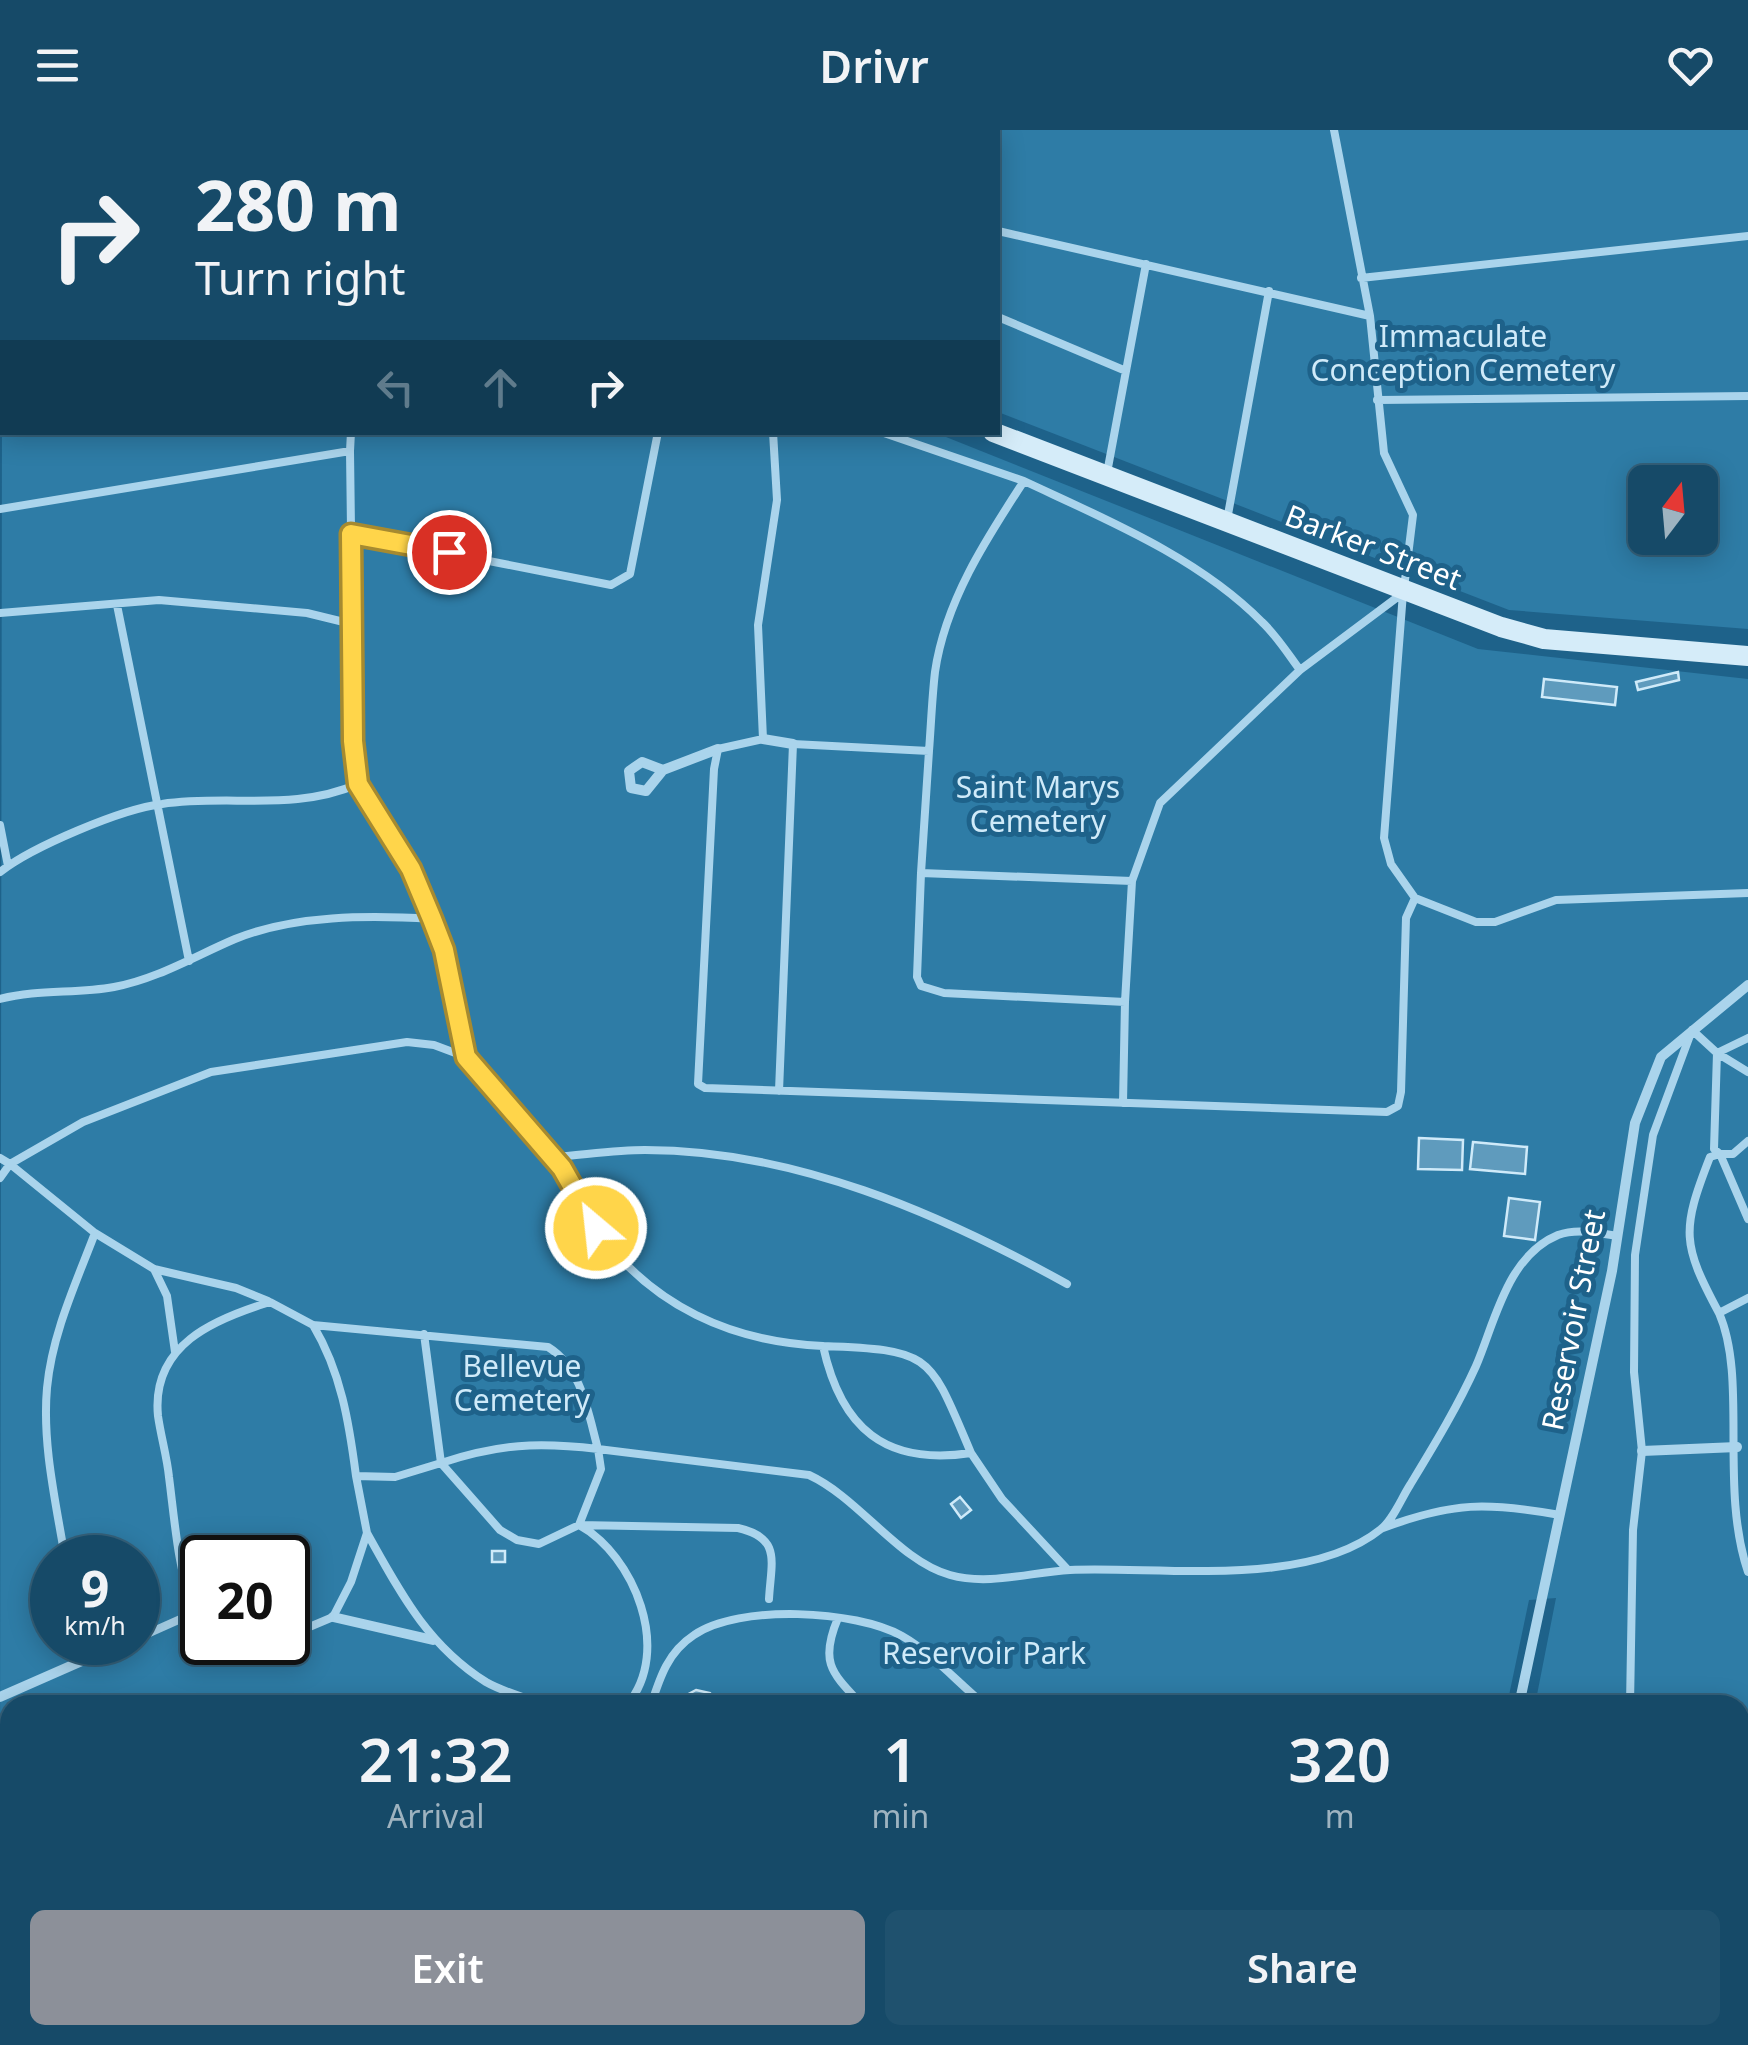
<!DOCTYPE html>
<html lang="en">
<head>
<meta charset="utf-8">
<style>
  body { margin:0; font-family:"Noto Sans",sans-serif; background:#1f516e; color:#f1f3f6; height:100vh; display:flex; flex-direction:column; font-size:38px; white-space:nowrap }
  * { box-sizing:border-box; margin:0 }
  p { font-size:32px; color:#9eb3c0 }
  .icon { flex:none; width:55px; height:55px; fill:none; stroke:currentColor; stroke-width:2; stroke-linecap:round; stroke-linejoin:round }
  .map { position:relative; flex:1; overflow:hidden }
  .details { position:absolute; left:0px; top:1565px; width:1750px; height:350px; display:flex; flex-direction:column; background:#164a68; border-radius:30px 30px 0 0; box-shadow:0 5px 25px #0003,0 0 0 2px #35627c }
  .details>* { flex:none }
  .hud { position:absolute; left:0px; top:0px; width:1000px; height:305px; box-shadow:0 5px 25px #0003,0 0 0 2px #35627c; background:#164a68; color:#f1f3f6; overflow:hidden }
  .needle { width:65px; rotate:16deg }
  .tools { position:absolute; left:1628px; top:335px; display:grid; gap:20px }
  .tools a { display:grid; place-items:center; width:90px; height:90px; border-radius:15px; background:#164a68; box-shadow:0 5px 25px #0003,0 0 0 2px #35627c; font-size:50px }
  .speed { position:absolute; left:30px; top:1405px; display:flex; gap:20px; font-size:50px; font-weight:700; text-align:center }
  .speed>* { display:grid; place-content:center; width:130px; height:130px; border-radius:50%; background:#164a68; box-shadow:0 5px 25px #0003,0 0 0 2px #35627c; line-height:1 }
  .speed small { font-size:25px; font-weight:400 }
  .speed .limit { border:5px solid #111; border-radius:15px; background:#fff; color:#111 }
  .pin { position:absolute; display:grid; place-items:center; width:85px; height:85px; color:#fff; margin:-42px; border:5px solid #fff; border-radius:50%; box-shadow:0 2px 10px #0007 }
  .me { position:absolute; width:110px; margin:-55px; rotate:332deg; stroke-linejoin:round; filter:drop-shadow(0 0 8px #0008) }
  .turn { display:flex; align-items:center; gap:35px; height:210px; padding:0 30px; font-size:45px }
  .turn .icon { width:130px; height:130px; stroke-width:2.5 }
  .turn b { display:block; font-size:70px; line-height:85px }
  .lanes { display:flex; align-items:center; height:95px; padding:0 30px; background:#0003; justify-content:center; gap:50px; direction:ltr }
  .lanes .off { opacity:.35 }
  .eta { display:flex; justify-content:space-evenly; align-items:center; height:170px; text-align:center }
  .eta b { font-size:60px; font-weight:600; line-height:70px }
  .action { display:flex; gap:20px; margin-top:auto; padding:20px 30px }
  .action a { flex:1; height:115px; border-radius:15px; background:#8c9099; color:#fff; font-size:40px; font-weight:600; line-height:115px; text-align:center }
  .action a+a { background:#1f516e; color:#f1f3f6 }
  header { display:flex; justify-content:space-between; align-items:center; height:130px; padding:0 30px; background:#164a68; font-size:45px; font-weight:600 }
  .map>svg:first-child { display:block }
  .green { fill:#2e7ca6; fill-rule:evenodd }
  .building { fill:#5f9bbd; stroke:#cfeaf9; stroke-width:2.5 }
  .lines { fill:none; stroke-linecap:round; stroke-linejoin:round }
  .path { stroke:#aad4ec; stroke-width:4; stroke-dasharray:5 8; stroke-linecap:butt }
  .lane { stroke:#aad4ec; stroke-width:8 }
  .street { stroke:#aad4ec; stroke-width:10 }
  .secondary { stroke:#d5ecf9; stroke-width:20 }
  .route-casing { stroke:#a68a30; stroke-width:25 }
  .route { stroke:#ffd54a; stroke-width:18 }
  .labels { text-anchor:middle; stroke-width:10; stroke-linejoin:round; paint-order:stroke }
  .park-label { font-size:30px; fill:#cfeaf9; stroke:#1e628a }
  .street-label { font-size:30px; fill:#fff; stroke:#1e628a }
</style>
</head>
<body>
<header><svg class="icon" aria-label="menu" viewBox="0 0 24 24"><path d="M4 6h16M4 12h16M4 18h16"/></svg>Drivr<svg class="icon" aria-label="heart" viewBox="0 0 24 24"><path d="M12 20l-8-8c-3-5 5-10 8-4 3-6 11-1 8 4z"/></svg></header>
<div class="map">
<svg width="1748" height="1915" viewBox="0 0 1748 1915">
  <rect width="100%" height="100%" fill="#1e628a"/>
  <path class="green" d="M0,0h1748v499l-239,-19 -511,-198v-280h-996l-2,236zM1645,352h55v56h-55z
    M2,273v29l934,1 542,216 270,30v1366h-219l-15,-10h226v-330h-205l21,-107 -27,2 -22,105h-1497v68l-10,-1zM52,1428h86v84h-86zM202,1428h86v84h-86z
    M944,1905h524l1,10h-525z"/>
  <path class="building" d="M1678,542l1,8 -41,10 -2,-8z
    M1544,549l73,8 -2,18 -73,-8z
    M1419,1008l44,2 -1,30 -44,-1z
    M1473,1012l54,5 -2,27 -55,-5z
    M1509,1068l31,4 -5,38 -31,-4z
    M960,1367l11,13 -10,8 -10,-14z
    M492,1421h13v11h-13z
    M696,1560l14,3 9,12h-39l1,-7z
    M450,1905h23l1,7 -23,3z
    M799,1905h22v10h-23z
    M706,1908l34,1v6h-34z"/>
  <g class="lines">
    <path class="path" d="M1010,1915v-10
      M1342,1915v-10"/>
    <path class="lane" d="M690,0l1,2
      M778,0v2
      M138,2v-2
      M998,101l372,85 -36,-186
      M1361,148l387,-42
      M1370,186l14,137 29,62 -9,73
      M998,187l128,54 20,-107
      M1377,270l371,-4
      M773,302l4,68 -19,125 5,114 -45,10 -4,20 -16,315 7,4 682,24 11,-6 3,-14 5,-174 9,-20 61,24h19l61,-22 192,-7
      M350,321l4,314c9,41 41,70 59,107 27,60 41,120 53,185
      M1107,343l19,-102
      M0,379l350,-58 1,-19
      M1227,390l42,-229
      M351,404l260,51 19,-11 28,-142
      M117,475l72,356
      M0,483l159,-13 148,13 45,11
      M1300,540l103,-77 -19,245 7,26 24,34
      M929,621l-8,122 211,8 28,-78 140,-133c-12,-16 -23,-34 -38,-48 -64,-65 -157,-103 -238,-141
      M0,695l8,41
      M0,742c32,-25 121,-63 162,-68 67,-10 131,8 196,-20
      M921,743l-4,104 4,9 23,7 181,9 7,-121
      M0,869c38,-10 76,-5 114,-12 43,-8 81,-31 121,-48 59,-24 134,-24 197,-20
      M779,961l14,-347 136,7c2,-26 3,-53 6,-79 10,-70 51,-133 89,-191l-143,-49
      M1123,973l2,-101
      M1748,1011l-15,13h-13l28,65
      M553,1027c19,22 27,50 44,73 55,76 134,112 226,116
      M0,1028l10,6 -10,14
      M95,1103l-85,-69 73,-42 128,-50 196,-30 27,3 32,12 87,100c30,-2 62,-7 92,-7 149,0 294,63 422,134
      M154,1139l13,27 8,56
      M1748,1168l-29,15c29,66 0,174 29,259
      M1719,1183c-37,-69 -38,-82 -9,-156l10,-3 -6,-5 3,-96 31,-15
      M313,1195c28,47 36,97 43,151
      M424,1204l17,129c58,-19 96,-21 157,-14l3,20 -22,56c55,30 94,126 48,180
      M971,1323c-42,-99 -38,-103 -148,-107 18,82 62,120 148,107l31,46 66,71
      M1383,1398c70,-26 104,-26 177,-13
      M367,1403c33,59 60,112 119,149 17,10 39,15 58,23
      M65,1428c-9,-55 -23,-114 -18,-170 5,-54 29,-105 48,-155l59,36 82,19 32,13
      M202,1488l-8,-5c-16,-44 -19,-89 -25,-136 -2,-20 -8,-40 -11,-61 -7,-71 56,-97 112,-114l43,23 235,22c34,21 40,66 50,102l211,26c50,23 90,86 141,100 39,11 81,-3 120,-5 90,-4 237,19 311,-41 12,-9 20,-30 29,-44 23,-38 47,-77 66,-119 19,-44 31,-110 82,-131 19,-7 40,-2 60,1
      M838,1488c-19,45 -6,55 24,87
      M288,1506l45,-19 18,-35 16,-49 -11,-57 39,1 46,-14 59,67 17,10 22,4 40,-19 159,3c44,10 33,34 31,71
      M138,1508l56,-25
      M87,1512l4,15 35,-15
      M651,1575c9,-28 17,-53 43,-70 45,-31 162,-25 208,1 30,17 56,47 83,69
      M1630,1575l3,-175 9,-79 -8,-79 1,-117 18,-120 39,-105 25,23 31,19
      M1740,1749l8,-1"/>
    <path class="street" d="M763,609l30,5
      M663,640l-17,21 -15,-3 -2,-17 13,-9 21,8 55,-21
      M1642,1321l95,-4
      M333,1487l100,23
      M0,1567l91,-40
      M1519,1575l93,-434 23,-148 26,-66 87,-72
      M0,1810l10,-1
      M504,1905v10
      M1475,1905l1,10
      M122,1915l71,-10
      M766,1915l1,-10
      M932,1915v-10"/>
    <path class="secondary" d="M0,255l2,-1
      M993,302l508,195 43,12 204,17"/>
  </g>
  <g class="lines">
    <defs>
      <path id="route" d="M449,422l-98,-18 2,207 5,43 53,85 21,50 12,31 22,107 96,111 34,60"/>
    </defs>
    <use href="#route" class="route-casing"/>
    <use href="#route" class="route"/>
  </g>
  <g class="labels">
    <g class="park-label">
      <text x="1463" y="217">Immaculate<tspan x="1463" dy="34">Conception Cemetery</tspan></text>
      <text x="1038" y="668">Saint Marys<tspan x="1038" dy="34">Cemetery</tspan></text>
      <text x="522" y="1247">Bellevue<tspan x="522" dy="34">Cemetery</tspan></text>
      <text x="984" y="1534">Reservoir Park</text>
    </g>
    <g class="street-label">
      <text transform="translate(1373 418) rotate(21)" y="10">Barker Street</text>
      <text transform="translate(1574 1190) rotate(-79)" y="10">Reservoir Street</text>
    </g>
  </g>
</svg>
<div class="tools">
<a><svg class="needle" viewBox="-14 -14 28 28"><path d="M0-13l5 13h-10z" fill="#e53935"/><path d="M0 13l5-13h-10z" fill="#9eb3c0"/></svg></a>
</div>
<div class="speed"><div>9<small>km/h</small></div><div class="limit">20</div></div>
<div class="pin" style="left:449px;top:422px;background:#d93025"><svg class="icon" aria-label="arrive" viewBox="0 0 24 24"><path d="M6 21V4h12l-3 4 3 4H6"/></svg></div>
<svg class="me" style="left:596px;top:1098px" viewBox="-20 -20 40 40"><circle r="17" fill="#ffd54a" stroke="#fff" stroke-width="3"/><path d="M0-11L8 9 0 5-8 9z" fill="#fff"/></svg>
<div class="hud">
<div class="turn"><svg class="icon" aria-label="right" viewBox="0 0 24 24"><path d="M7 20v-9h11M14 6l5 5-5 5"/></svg><div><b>280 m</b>Turn right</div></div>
<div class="lanes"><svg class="icon off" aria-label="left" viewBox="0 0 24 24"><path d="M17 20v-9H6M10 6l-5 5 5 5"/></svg><svg class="icon off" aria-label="ahead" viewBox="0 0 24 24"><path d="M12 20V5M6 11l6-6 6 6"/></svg><svg class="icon" aria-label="right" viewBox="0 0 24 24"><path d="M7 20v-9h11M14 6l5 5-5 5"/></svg></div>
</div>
<section class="details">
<div class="eta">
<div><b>21:32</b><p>Arrival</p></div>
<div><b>1</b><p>min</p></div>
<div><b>320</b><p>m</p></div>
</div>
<div class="action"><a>Exit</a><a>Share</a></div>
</section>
</div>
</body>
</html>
